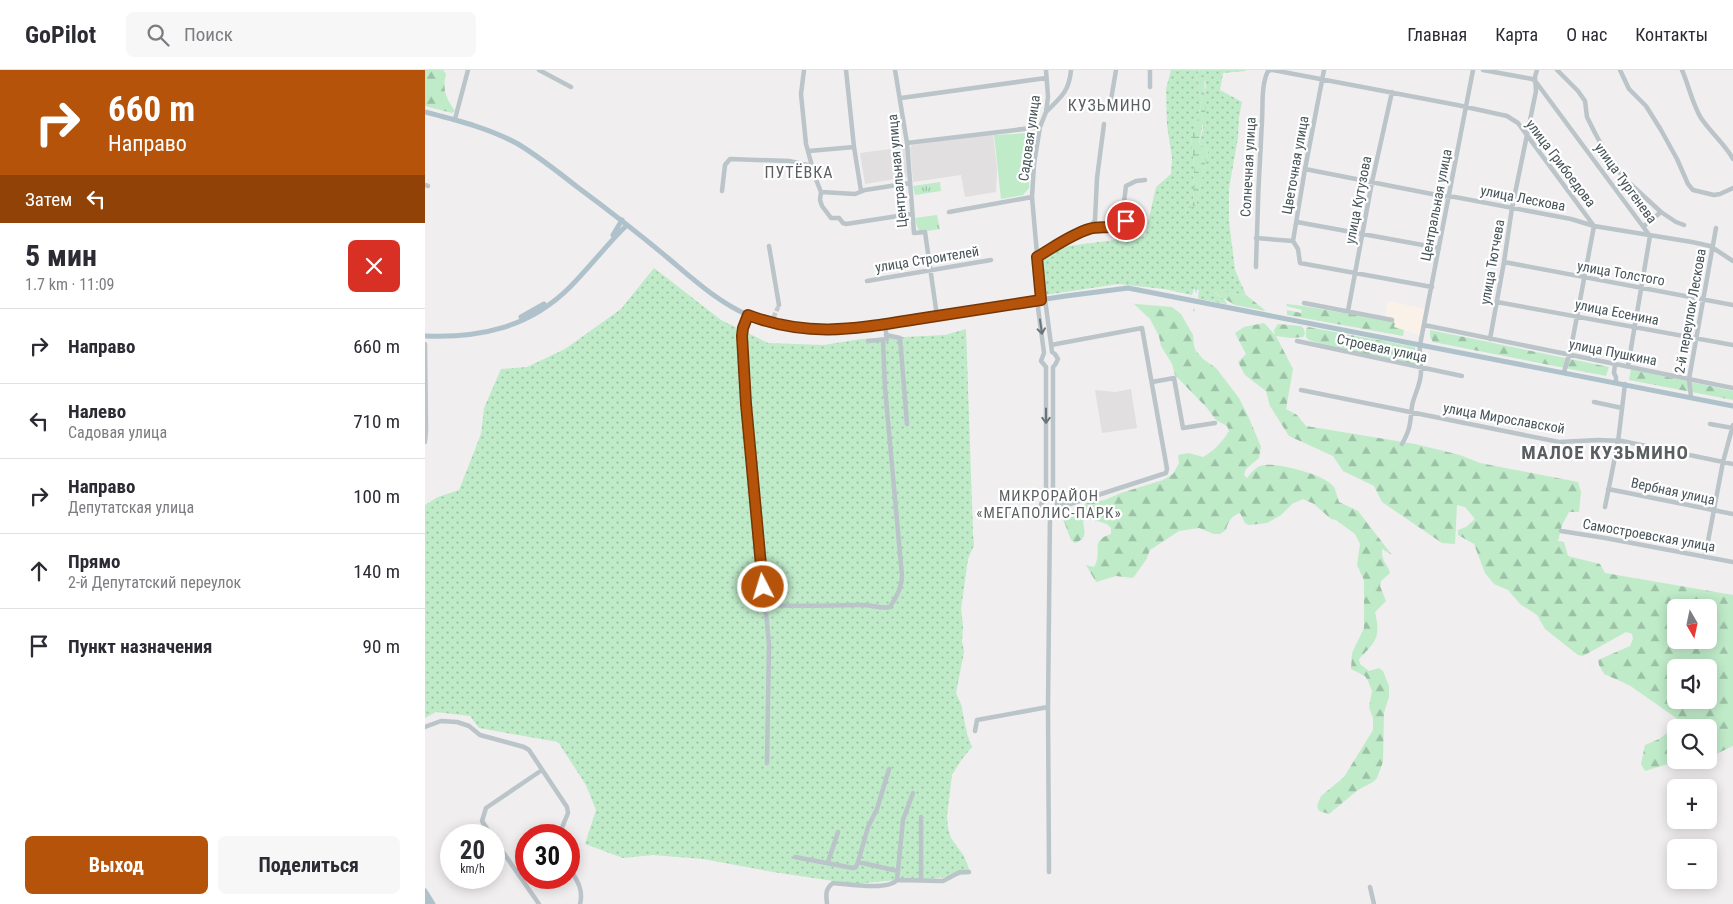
<!DOCTYPE html>
<html lang="ru">
<head>
<meta charset="utf-8">
<style>
  body { margin:0; font-family:"Roboto Condensed",sans-serif; background:#f7f7f7; color:#2b2b33; height:100vh; display:flex; flex-direction:column; font-size:19px; white-space:nowrap }
  * { box-sizing:border-box; margin:0 }
  p { font-size:16px; color:#7c7c81 }
  .icon { flex:none; width:28px; height:28px; fill:none; stroke:currentColor; stroke-width:2; stroke-linecap:round; stroke-linejoin:round }
  .map { position:relative; flex:1; overflow:hidden }
  .details { display:flex; flex-direction:column; background:#fff; width:425px }
  .details>* { flex:none }
  .hud { background:#b45309; color:#fff; overflow:hidden }
  .needle { width:32px; rotate:171deg }
  .tools { position:absolute; left:1242px; top:529px; display:grid; gap:10px }
  .tools a { display:grid; place-items:center; width:50px; height:50px; border-radius:8px; background:#fff; box-shadow:0 2px 12px #0003; font-size:25px }
  .speed { position:absolute; left:15px; top:754px; display:flex; gap:10px; font-size:25px; font-weight:700; text-align:center }
  .speed>* { display:grid; place-content:center; width:65px; height:65px; border-radius:50%; background:#fff; box-shadow:0 2px 12px #0003; line-height:1 }
  .speed small { font-size:12px; font-weight:400 }
  .speed .limit { border:8px solid #d22; background:#fff; color:#111 }
  .pin { position:absolute; display:grid; place-items:center; width:42px; height:42px; color:#fff; margin:-21px; border:2px solid #fff; border-radius:50%; box-shadow:0 1px 5px #0007 }
  .me { position:absolute; width:55px; margin:-28px; rotate:355deg; stroke-linejoin:round; filter:drop-shadow(0 0 4px #0008) }
  .turn { display:flex; align-items:center; gap:18px; height:105px; padding:0 25px; font-size:22px }
  .turn .icon { width:65px; height:65px; stroke-width:2.5 }
  .turn b { display:block; font-size:35px; line-height:42px }
  .then { display:flex; align-items:center; height:48px; padding:0 25px; background:#0003; gap:10px; font-size:19px }
  .round { display:grid; place-items:center; flex:none; width:52px; height:52px; border-radius:8px; background:#f7f7f7 }
  .head { display:flex; align-items:center; justify-content:space-between; height:85px; padding:0 25px }
  h1 { font-size:30px; font-weight:700; line-height:38px }
  .cta { display:flex; gap:10px; margin-top:auto; padding:10px 25px }
  .cta a { flex:1; height:58px; border-radius:8px; background:#b45309; color:#fff; font-size:20px; font-weight:700; line-height:58px; text-align:center }
  .cta a+a { background:#f7f7f7; color:#2b2b33 }
  ul { padding:0; list-style:none }
  li { display:flex; align-items:center; gap:15px; height:75px; padding:0 25px; border-top:1px solid #e1e1e2 }
  li div { flex:1 }
  li b { display:block; font-size:19px }
  li em { font-style:normal }
  header { display:flex; align-items:center; gap:30px; box-sizing:border-box; height:70px; padding:0 25px; background:#fff; border-bottom:1px solid #e1e1e2 }
  header strong { font-size:24px }
  nav { display:flex; gap:28px; margin-inline-start:auto; font-size:18px }
  .search { width:350px; height:45px; background:#f7f7f7; display:flex; align-items:center; gap:12px; box-sizing:border-box; padding:0 18px; border-radius:8px; color:#7c7c81; font-size:19px }
  main { display:flex; flex:1; min-height:0 }
  .map>svg:first-child { display:block }
  .commercial { fill:#faf2e8 }
  .education { fill:#e1dfdf }
  .grass { fill:url(#grass-dots) }
  .forest { fill:url(#forest-firs); fill-rule:evenodd }
  .wetland { fill:url(#wetland-marsh) }
  .park { fill:url(#park-tufts) }
  .pitch { fill:#bfebc9 }
  .lines { fill:none; stroke-linecap:round; stroke-linejoin:round }
  .stream { stroke:#90e0e4; stroke-width:1 }
  .minor-tunnel { stroke:#c6c8c9; stroke-width:4.5; stroke-dasharray:4.5 2; stroke-linecap:butt }
  .minor { stroke:#bac4c9; stroke-width:4.5 }
  .major { stroke:#afc1ca; stroke-width:5 }
  .oneway { stroke:#6a767b }
  .route-casing { stroke:#753606; stroke-width:12 }
  .route { stroke:#b45309; stroke-width:9 }
  .labels { text-anchor:middle; stroke-width:4.5; stroke-linejoin:round; paint-order:stroke }
  .street-label { font-size:14px; fill:#475459; stroke:#fff }
  .neighbourhood-label { font-size:15px; letter-spacing:1px; fill:#5b5f62; stroke:#fff }
  .quarter-label { font-size:16px; letter-spacing:1px; fill:#5b5f62; stroke:#fff }
  .district-label { font-size:19px; font-weight:bold; letter-spacing:1px; fill:#5b5f62; stroke:#fff }
</style>
</head>
<body>
<header>
<strong>GoPilot</strong>
<div class="search"><svg class="icon" aria-label="search" viewBox="0 0 24 24"><circle cx="10" cy="10" r="6"/><path d="M15 15l6 6"/></svg>Поиск</div>
<nav><a>Главная</a><a>Карта</a><a>О нас</a><a>Контакты</a></nav>
</header>
<main>
<section class="details">
<div class="hud">
<div class="turn"><svg class="icon" aria-label="right" viewBox="0 0 24 24"><path d="M7 20v-9h11M14 6l5 5-5 5"/></svg><div><b>660 m</b>Направо</div></div>
<div class="then">Затем<svg class="icon" aria-label="left" viewBox="0 0 24 24"><path d="M17 20v-9H6M10 6l-5 5 5 5"/></svg></div>
</div>
<div class="head"><div><h1>5 мин</h1><p>1.7 km · 11:09</p></div><a class="round" style="background:#d93025;color:#fff"><svg class="icon" aria-label="close" viewBox="0 0 24 24"><path d="M6 6l12 12M18 6L6 18"/></svg></a></div>
<ul>
<li><svg class="icon" aria-label="right" viewBox="0 0 24 24"><path d="M7 20v-9h11M14 6l5 5-5 5"/></svg><div><b>Направо</b></div><em>660 m</em></li>
<li><svg class="icon" aria-label="left" viewBox="0 0 24 24"><path d="M17 20v-9H6M10 6l-5 5 5 5"/></svg><div><b>Налево</b><p>Садовая улица</p></div><em>710 m</em></li>
<li><svg class="icon" aria-label="right" viewBox="0 0 24 24"><path d="M7 20v-9h11M14 6l5 5-5 5"/></svg><div><b>Направо</b><p>Депутатская улица</p></div><em>100 m</em></li>
<li><svg class="icon" aria-label="ahead" viewBox="0 0 24 24"><path d="M12 20V5M6 11l6-6 6 6"/></svg><div><b>Прямо</b><p>2-й Депутатский переулок</p></div><em>140 m</em></li>
<li><svg class="icon" aria-label="arrive" viewBox="0 0 24 24"><path d="M6 21V4h12l-3 4 3 4H6"/></svg><div><b>Пункт назначения</b></div><em>90 m</em></li>
</ul>
<div class="cta"><a>Выход</a><a>Поделиться</a></div>
</section>
<div class="map">
<svg width="1308" height="834" viewBox="0 0 1308 834">
  <defs>
    <pattern id="grass-dots" width="8" height="8" patternUnits="userSpaceOnUse" patternTransform="scale(1.25)"><rect width="8" height="8" fill="#bfebc9"/><path d="M2 2h.1M6 6h.1" fill="none" stroke="#9dc1a6" stroke-width="1.8" stroke-linecap="round"/></pattern>
    <pattern id="forest-firs" width="22" height="20" patternUnits="userSpaceOnUse" patternTransform="scale(1.25)"><rect width="22" height="20" fill="#bfebc9"/><path d="M5 1l3.5 6h-7zM16 11l3.5 6h-7z" fill="#9dc1a6"/></pattern>
    <pattern id="wetland-marsh" width="20" height="14" patternUnits="userSpaceOnUse" patternTransform="scale(1.25)"><rect width="20" height="14" fill="#bfebc9"/><path d="M1 5h8M5 5V1M11 12h8M15 12V8" fill="none" stroke="#9dc1a6"/></pattern>
    <pattern id="park-tufts" width="24" height="20" patternUnits="userSpaceOnUse" patternTransform="scale(1.25)"><rect width="24" height="20" fill="#bfebc9"/><path d="M3 7l-1-3M5 7V3M7 7l1-3M15 17l-1-3M17 17v-4M19 17l1-3" fill="none" stroke="#9dc1a6"/></pattern>
  </defs>
  <rect width="100%" height="100%" fill="#f0eeee"/>
  <path class="commercial" d="M963,231l38,8 -7,26 -25,-8 1,-9 -10,-2z"/>
  <path class="education" d="M568,64l4,36 -1,22 -31,5 -4,-22 -48,7 -3,-33 2,-4z
    M480,77l3,30 -43,7 -5,-31z
    M706,319l6,39 -35,5 -7,-43 20,2z"/>
  <path class="grass" d="M746,0h28l-3,9 3,4 -1,6 4,11 -5,21 -6,16 3,30 -1,35 -7,4 -2,11 4,-9 8,-2 12,-55 -9,-7 4,-15 1,-35 2,-9 -3,-8 1,-7h42v1l-23,2 -3,17 22,12 -3,15 -1,21 -9,50v33l6,49 11,25 -29,-4 -2,2 9,6 3,5h-1l-27,-5 -1,-2 1,-7 -5,-1 -2,6 -28,-6 -46,-5 -73,11c-5,-11 -7,-25 -5,-37l13,-10 92,-12 11,-49 15,-13 1,-16 -5,-33 -1,-36z
    M229,198l67,52 47,23 55,2 39,-6 83,-4 21,-6 7,205 1,11 -6,14 -7,50 2,17 -1,15 2,11 -8,41 5,11 6,30 5,13 -10,12 -10,16 -5,41 1,12 3,10 13,18 7,18 -50,6h-24l-43,4 -81,-12 -70,-13 -50,-4 -30,3 -38,-14 11,-34 -10,-25 -28,-43 -79,-14 -9,-12 -34,-4 -11,6v-213l13,-8 21,-7 22,-56 3,-26 17,-39 26,-2 38,-18 56,-40z"/>
  <path class="forest" d="M0,0h18l3,4c-4,16 0,24 9,37l-3,2 -27,-7z
    M793,221l28,4 20,16 -31,-6 -20,-12z
    M699,233l48,4 9,7 12,21 1,11 2,5 7,8 13,9 23,30 10,20 12,29 -2,11 -13,11 -2,6 3,3c5,-6 9,-12 18,-13 14,-2 61,10 69,22 2,4 3,10 5,15l19,9 34,44 -10,-6c0,15 5,13 8,24l-9,8 -1,5 6,15 -11,11c6,26 1,29 -16,47l1,5 9,7 10,-3 4,3 6,15v11l-5,16 -1,49 -6,16 -4,4 -15,8 -29,24 -10,-3 -2,-5 4,-10 23,-19 29,-47v-12l-4,-11 3,-16 -4,-10 -3,-5 -14,-7 1,-16 12,-25v-48l-7,-15 3,-21 -5,-10 -19,-14 -5,-1 -17,-15 -11,-5 -11,5 -11,11 -14,8 -18,2 -4,-2 -5,-10c-9,3 -12,9 -14,17l-6,4h-6l-15,-6 -20,3 -29,19 -4,10 -13,18 -17,-2 -20,6 -10,-17 8,2c10,-18 -6,-25 17,-33v-6l-4,-4 -20,-6 -4,4c2,10 4,17 -8,21l-4,-3 -8,-21 2,-5 16,-5 5,-6 19,-3 16,-7 42,-13 10,-6 6,-11 -1,-8 11,-2 14,4c10,-5 21,-17 26,-26l-2,-5 -11,-6 -9,-12 -32,-33 -3,-11 -11,-18 -2,-10 -9,-17 -16,-15z
    M862,234l16,2 87,15 5,2 -1,4 10,3 -1,6 -116,-21v-5l14,3 1,-3 -16,-4z
    M839,253l11,12 -1,-5 4,-6 23,2 3,3 1,5 -2,3 -12,1 -15,-2 17,33 -7,40 11,6 9,11 109,18 45,11 20,8 98,19 3,10 -2,20h-10l-7,13 -4,16 6,1 4,14 32,8 5,9 128,22v151l-19,9 -5,4v-31h-33v32h31l-39,4 -23,7 -4,-7 4,-19 14,-6 23,-17 -53,-37 -25,-11 -5,-9 -1,-5 32,-14 3,-7 -1,-5 -6,-2 -43,24 -5,-1 -33,-26 -8,-14 -17,-11 -12,-14 -14,-6 -9,-11 -11,-29 -16,-9v-5l8,-3 9,-8 -10,-12 -8,-2 -2,39 -13,-1 -60,-41 -8,-16 -31,-15 -10,-15 -44,-20 -19,-30 -4,-15 -21,-16 -7,-13 8,-8 -11,-21 9,-6zM1251,538h33v32h-33zM1251,598h33v32h-33z
    M883,257l107,20v10l3,9 -81,-17 -28,-9 -3,-3v-8z
    M1005,260l179,37 -3,9 -173,-34 -3,-5z
    M1206,299l102,22v9l-104,-20z"/>
  <path class="wetland" d="M774,0h5c-1,9 2,15 0,24 1,1 2,2 3,3 1,4 -7,40 -8,47l9,7 -12,55 -8,2 -5,11 3,-13 7,-4 1,-35 -3,-30 6,-16 5,-21 -4,-11 1,-6 -3,-4z"/>
  <path class="park" d="M515,112l1,9 -26,4 -2,-9z
    M512,145l3,14 -20,3 -3,-5 -2,-9z"/>
  <path class="pitch" d="M605,63l-1,55 -6,7 -22,4 -7,-64z"/>
  <g class="lines">
    <path class="stream" d="M771,217v5
      M769,241v-2"/>
    <path class="minor-tunnel" d="M346,253l8,-18"/>
    <path class="minor" d="M114,0l32,17
      M379,0l-3,24 5,50 9,33 6,15 -1,8 2,6 9,12h8l4,5 3,1 65,-10
      M421,0l8,77 7,44
      M470,0l12,73 7,90 11,-1 12,84
      M848,0l184,35 50,11 11,7 76,103 -23,122 -7,24
      M899,0l-19,99 -12,72 5,8 2,14 132,24
      M1058,0l49,9 4,3 114,154 -22,130
      M1132,0l21,21 7,10 2,16 8,16 15,28 15,18 36,33 15,10 8,3
      M1195,0l9,19 17,17 15,24 16,29 11,25 5,6 21,5 6,-1 13,-6
      M1257,0c7,16 10,33 19,48 10,15 24,26 32,41
      M725,17v-17
      M476,28l145,-20
      M686,30l5,-30
      M621,42c15,-15 23,-20 25,-42
      M30,49l13,-49
      M482,73l133,-16
      M384,81l45,-4
      M880,99l137,27 13,1 116,22 23,7 98,16 18,4 23,15
      M0,115l3,1
      M297,121l3,-26 5,-6 59,2 23,5
      M396,122l34,2 10,-4 45,-7
      M524,142l83,-15
      M872,152l142,26
      M1219,156l17,-14
      M665,159c11,-1 28,1 36,-8l-2,-19 2,-16 10,-5 9,-1
      M831,168l37,3
      M344,176l10,59
      M612,187l15,-10 37,-18 6,-9 2,-42 7,-54
      M1079,192l229,43
      M831,197c1,-49 3,-97 6,-146 1,-16 -1,-36 6,-50l3,-1
      M442,211l124,-21
      M620,229l7,53 3,2 3,5 -3,6 -2,2v130c4,3 5,8 2,13l-5,2
      M612,230l7,53 -3,8 5,6v130l-5,7 3,6 6,2
      M616,230l-9,-103 2,-33 6,-37 6,-15 2,-15 -2,-27
      M1072,232l236,43
      M879,233l88,17
      M923,241l24,-129 20,-90
      M323,245l-5,13 -1,8 4,68 23,240 -2,119
      M999,255l309,63
      M461,265l14,3 7,86
      M1065,269l14,-77 8,-54 24,-117 -1,-14 2,-7
      M443,271l19,-2 -2,-14
      M872,271l165,35
      M0,274l1,87 -1,11
      M626,275l91,-17 25,141 -1,4 -3,1 -96,31h-10
      M1190,294l-1,9 2,4v6
      M727,312l22,-4 9,50 32,-5
      M876,320l258,52 39,-2 24,1 111,23
      M1266,327l-2,-18 27,-151
      M1169,332l28,6
      M1285,354l23,4
      M977,374c9,-16 8,-21 10,-38 2,-11 9,-22 9,-34 0,-10 -2,-17 -1,-27l53,-275
      M1183,419l125,25
      M1180,437l13,-65 7,-58
      M1136,461l44,7 128,24
      M1280,487l18,-95 10,-37
      M340,535c33,2 65,0 98,0 10,0 17,4 27,2 6,-9 12,-20 12,-31l-17,-188 -2,-48
      M0,657l16,-6 16,1 12,4 11,9 44,12 5,3 38,57 1,6 -9,22
      M550,661l2,-11 71,-13
      M66,765l-9,-14 4,-13 56,-38
      M69,769l45,65
      M370,787l58,11 3,-1 2,-5 40,9
      M403,792l10,-30
      M433,792l10,-35 9,-18 12,-40
      M144,797c7,12 15,22 11,37
      M624,802l-1,-165 2,-195
      M472,810l46,1 17,-9h9
      M496,810v-63
      M945,817l4,17
      M402,834c-1,-9 -2,-15 6,-21 15,1 54,8 64,-3l6,-60 10,-27"/>
    <path class="major" d="M0,42c31,8 64,16 93,32 20,12 39,27 58,42 31,23 62,47 92,72 25,21 50,44 80,57 32,13 66,17 100,14l218,-33 62,-8 605,118
      M188,165l9,-15
      M96,247l23,-13
      M0,266c55,2 104,-8 145,-49 20,-20 37,-43 57,-62
      M0,821l8,13
      M0,829l3,5"/>
  </g>
  <defs><path id="oneway-shaft" d="M-6 0H5M1.5-3L5.5 0L1.5 3" fill="none" stroke-width="1.6" stroke-linecap="round" stroke-linejoin="round" transform="scale(1.25)"/></defs>
  <g class="oneway">
    <use href="#oneway-shaft" transform="translate(616 257) rotate(82)"/>
    <use href="#oneway-shaft" transform="translate(621 346) rotate(90)"/>
  </g>
  <g class="lines">
    <defs>
      <path id="route" d="M338,517l-17,-183 -4,-68 1,-8 5,-13c63,24 112,13 176,3 39,-6 78,-12 117,-18l-4,-43c17,-10 33,-22 52,-28 12,-4 27,2 37,-8"/>
    </defs>
    <use href="#route" class="route-casing"/>
    <use href="#route" class="route"/>
  </g>
  <g class="labels">
    <g class="street-label">
      <text transform="translate(604 68) rotate(-82)" y="5">Садовая улица</text>
      <text transform="translate(1136 93) rotate(53)" y="5">улица Грибоедова</text>
      <text transform="translate(870 95) rotate(-80)" y="5">Цветочная улица</text>
      <text transform="translate(823 97) rotate(-87)" y="5">Солнечная улица</text>
      <text transform="translate(472 101) rotate(-95)" y="5">Центральная улица</text>
      <text transform="translate(1201 113) rotate(54)" y="5">улица Тургенева</text>
      <text transform="translate(1098 128) rotate(11)" y="5">улица Лескова</text>
      <text transform="translate(933 130) rotate(-79)" y="5">улица Кутузова</text>
      <text transform="translate(1011 135) rotate(-79)" y="5">Центральная улица</text>
      <text transform="translate(502 189) rotate(-9)" y="5">улица Строителей</text>
      <text transform="translate(1067 192) rotate(-80)" y="5">улица Тютчева</text>
      <text transform="translate(1196 203) rotate(10)" y="5">улица Толстого</text>
      <text transform="translate(1265 241) rotate(-80)" y="5">2-й переулок Лескова</text>
      <text transform="translate(1192 242) rotate(11)" y="5">улица Есенина</text>
      <text transform="translate(957 278) rotate(12)" y="5">Строевая улица</text>
      <text transform="translate(1188 282) rotate(11)" y="5">улица Пушкина</text>
      <text transform="translate(1079 348) rotate(10)" y="5">улица Мирославской</text>
      <text transform="translate(1248 421) rotate(12)" y="5">Вербная улица</text>
      <text transform="translate(1224 465) rotate(10)" y="5">Самостроевская улица</text>
    </g>
    <g class="neighbourhood-label">
      <text x="624" y="431">МИКРОРАЙОН<tspan x="624" dy="17">«МЕГАПОЛИС-ПАРК»</tspan></text>
    </g>
    <g class="quarter-label">
      <text x="685" y="41">КУЗЬМИНО</text>
      <text x="374" y="108">ПУТЁВКА</text>
    </g>
    <g class="district-label">
      <text x="1180" y="389">МАЛОЕ КУЗЬМИНО</text>
    </g>
  </g>
</svg>
<div class="tools">
<a><svg class="needle" viewBox="-14 -14 28 28"><path d="M0-13l5 13h-10z" fill="#e53935"/><path d="M0 13l5-13h-10z" fill="#7c7c81"/></svg></a>
<a><svg class="icon" aria-label="sound" viewBox="0 0 24 24"><path d="M4 9h4l5-4v14l-5-4H4zM17 9q2 3 0 6"/></svg></a>
<a><svg class="icon" aria-label="search" viewBox="0 0 24 24"><circle cx="10" cy="10" r="6"/><path d="M15 15l6 6"/></svg></a>
<a>+</a>
<a>−</a>
</div>
<div class="speed"><div>20<small>km/h</small></div><div class="limit">30</div></div>
<div class="pin" style="left:701px;top:151px;background:#d93025"><svg class="icon" aria-label="arrive" viewBox="0 0 24 24"><path d="M6 21V4h12l-3 4 3 4H6"/></svg></div>
<svg class="me" style="left:338px;top:517px" viewBox="-20 -20 40 40"><circle r="17" fill="#b45309" stroke="#fff" stroke-width="3"/><path d="M0-11L8 9 0 5-8 9z" fill="#fff"/></svg>
</div>
</main>
</body>
</html>
